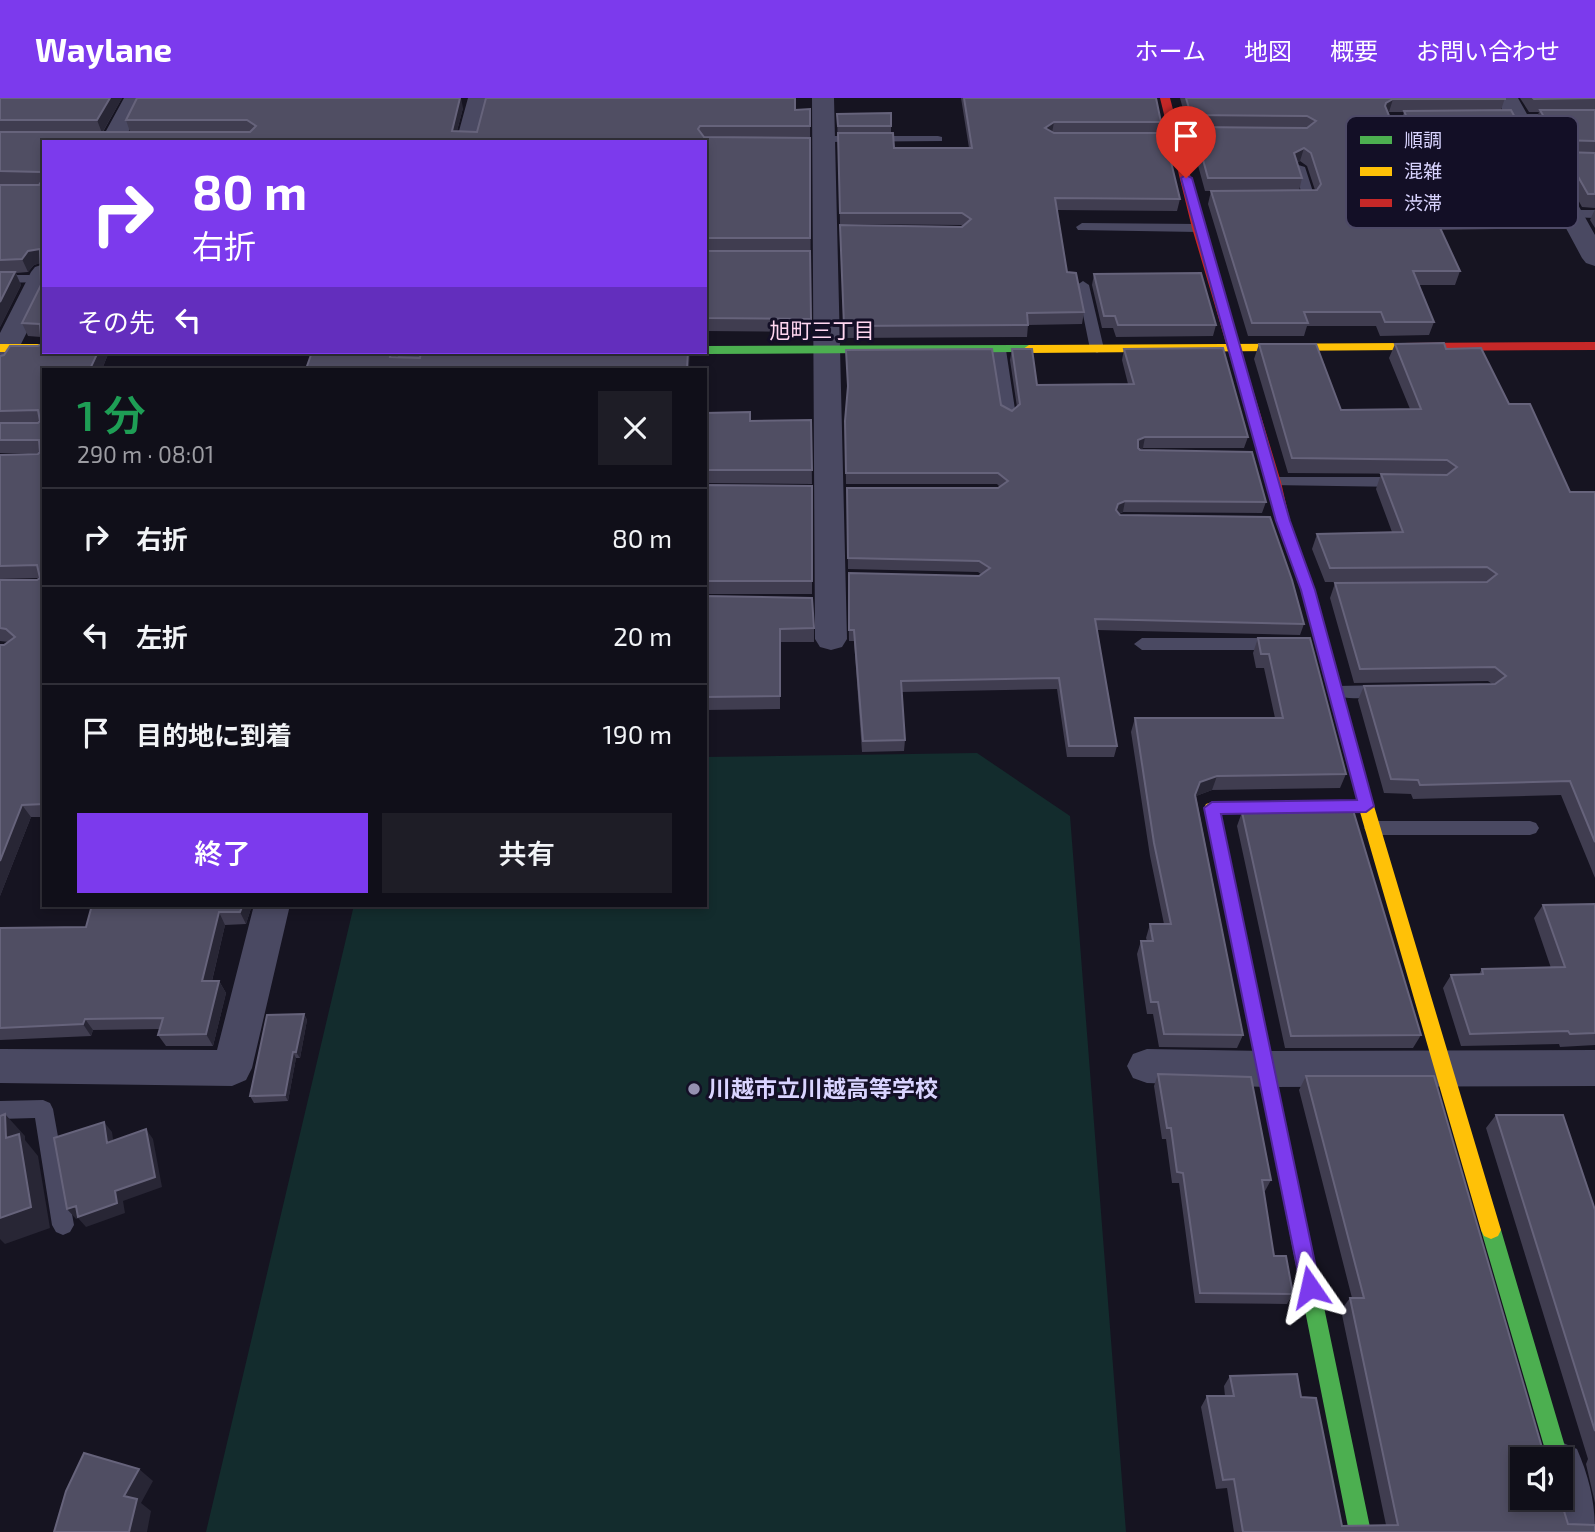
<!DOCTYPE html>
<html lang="ja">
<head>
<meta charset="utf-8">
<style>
  body { margin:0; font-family:"Exo 2","Noto Sans JP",sans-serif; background:#1e1d26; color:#f1f3f6; height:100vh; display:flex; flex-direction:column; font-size:26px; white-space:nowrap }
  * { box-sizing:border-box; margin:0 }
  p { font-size:23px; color:#9c9ca2 }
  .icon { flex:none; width:38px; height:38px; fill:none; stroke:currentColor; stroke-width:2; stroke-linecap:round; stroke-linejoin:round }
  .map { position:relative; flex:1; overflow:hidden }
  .side { position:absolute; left:42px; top:270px; width:665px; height:539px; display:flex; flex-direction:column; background:#100f19; border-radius:0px; box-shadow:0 4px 10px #0003,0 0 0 2px #302f38 }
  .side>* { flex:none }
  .banner { position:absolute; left:42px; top:42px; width:665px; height:214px; border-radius:0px; box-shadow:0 4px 10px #0003,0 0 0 2px #302f38; background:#7c3aed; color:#fff; overflow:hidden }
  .tools { position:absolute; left:1510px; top:1349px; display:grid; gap:14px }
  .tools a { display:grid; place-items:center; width:63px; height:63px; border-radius:0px; background:#100f19; box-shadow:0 4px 10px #0003,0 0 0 2px #302f38; font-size:35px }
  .pin { position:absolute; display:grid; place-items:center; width:60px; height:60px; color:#fff; margin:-72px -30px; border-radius:50% 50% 50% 0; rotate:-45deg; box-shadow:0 0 7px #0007 }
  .pin .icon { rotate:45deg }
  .me { position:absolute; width:77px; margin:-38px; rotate:349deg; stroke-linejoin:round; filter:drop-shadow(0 0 5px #0008) }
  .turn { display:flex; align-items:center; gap:24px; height:147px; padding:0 35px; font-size:32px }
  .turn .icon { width:91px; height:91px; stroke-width:2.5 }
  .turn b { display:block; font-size:49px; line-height:60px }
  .then { display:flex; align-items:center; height:66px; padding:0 35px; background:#0003; gap:14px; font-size:26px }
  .round { display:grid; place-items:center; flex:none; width:74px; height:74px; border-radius:0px; background:#1e1d26 }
  .summary { display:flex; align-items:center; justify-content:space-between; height:119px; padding:0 35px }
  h1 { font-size:42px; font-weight:600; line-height:52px; color:#1e9e55 }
  .action { display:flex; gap:14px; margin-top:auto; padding:14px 35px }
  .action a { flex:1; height:80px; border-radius:0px; background:#7c3aed; color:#fff; font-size:28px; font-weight:600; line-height:80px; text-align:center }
  .action a+a { background:#1e1d26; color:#f1f3f6 }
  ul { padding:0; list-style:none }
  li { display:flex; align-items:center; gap:21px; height:98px; padding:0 35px; border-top:2px solid #302f38 }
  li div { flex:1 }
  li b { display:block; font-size:26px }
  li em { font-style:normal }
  header { display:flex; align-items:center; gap:42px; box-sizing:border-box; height:98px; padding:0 35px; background:#7c3aed; color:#fff }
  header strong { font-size:33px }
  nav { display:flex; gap:38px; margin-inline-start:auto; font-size:24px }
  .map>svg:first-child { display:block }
  .green { fill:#132c2d }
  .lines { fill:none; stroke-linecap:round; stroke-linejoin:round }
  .lane { fill:#4a4962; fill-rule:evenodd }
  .street { fill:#4a4962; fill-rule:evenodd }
  .fast { fill:#4caf50; fill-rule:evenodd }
  .slow { fill:#ffc107; fill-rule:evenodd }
  .jam { fill:#c62828; fill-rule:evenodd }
  .wall { fill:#403d50; fill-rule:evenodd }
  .shaded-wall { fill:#282635 }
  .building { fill:#504e63; stroke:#66637b; stroke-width:2 }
  .route { fill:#7c3aed; stroke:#51269a; stroke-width:2 }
  .poi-dot { fill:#9591b1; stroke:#130f26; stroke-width:2.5 }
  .labels { text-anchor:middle; stroke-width:6; stroke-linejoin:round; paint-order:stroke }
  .far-neighbourhood-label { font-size:21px; fill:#ffd6f0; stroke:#130f26 }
  .poi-label { font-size:23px; font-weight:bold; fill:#d9d4ff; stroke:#130f26; text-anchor:start }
  .key { fill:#130f26; stroke:#4e4a67; stroke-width:2 }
  .key-label { font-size:19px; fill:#d9d4ff }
</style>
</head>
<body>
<header>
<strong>Waylane</strong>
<nav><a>ホーム</a><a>地図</a><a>概要</a><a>お問い合わせ</a></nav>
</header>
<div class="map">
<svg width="1595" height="1434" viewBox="0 0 1595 1434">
  <rect width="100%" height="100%" fill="#161421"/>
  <path class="green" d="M977,655l93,63 56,716h-920l148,-627h351v-148z"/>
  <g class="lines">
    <path class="lane" d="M1507,16h88v6l-92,-1v-4z
      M1385,18l38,-1 6,3 -6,3h-27l8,18 -6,3 -6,-3 -9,-21z
      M938,38l4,1v4l-119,1 -6,-3 6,-3z
      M1541,58h54v8l-58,-2 -2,-2z
      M1295,66l10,3 10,31 -2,3 -20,1 -6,-4 15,-4 -9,-27z
      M1571,112h24v8l-28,-1v-6z
      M1082,125l116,1 6,4 -6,4 -120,-2 -2,-3z
      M0,177h40l4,1v6l-44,1z
      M1083,183l6,4 15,64 -7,4 -7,-4 -13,-64z
      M999,248l7,4 10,66 -7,4 -7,-4 -10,-66z
      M1274,379h128l7,5 -7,5 -133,-2 -2,-3 2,-3z
      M1142,540h136l8,6 -8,6h-136l-8,-6z
      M1386,587l8,6c-7,9 -58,10 -65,1l8,-6z
      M1373,723h157l6,2 3,5 -3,5 -6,2h-157l-6,-2 -3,-5 3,-5z
      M43,1002l7,3 3,6 21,116 -4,7 -7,3 -7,-3 -4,-7 -17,-107 -35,1v-18z"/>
    <path class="street" d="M124,0h22l-23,44h-23z
      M468,0h22l-11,44h-23z
      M812,0h22l13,541 -5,8 -11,3 -11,-3 -5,-8z
      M1496,0h22l77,137v31l-9,-3 -4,-5z
      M44,166v34l-34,68 -10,2v-35l31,-61 4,-5z
      M399,254h26l-4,17h-26z
      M254,807h36l-38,163 -6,12 -14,6 -232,-3v-34l217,1z
      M1147,951l119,2 329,-1v36l-329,1 -119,-4 -14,-5 -6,-12 6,-12z
      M1561,1344l16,7c12,28 18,52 18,83h-38l-10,-34h14v-38h-21l5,-11z"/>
    <path class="fast" d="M1029,247l4,1v6l-328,2 -5,-2h5v-6z
      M1242,848l6,2 2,5 121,579h-22l-115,-579 2,-5z
      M1491,1123l7,3 3,6 68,230 -3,7 -5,3v-10h-13l-67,-230 3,-6z"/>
    <path class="slow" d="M1401,245l6,4 -2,3 -376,3 -6,-4 6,-4z
      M0,246h44v8h-44z
      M1329,565l7,5 38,138 127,424 -3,6 -7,3 -7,-3 -3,-6 -121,-418 -139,2 29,139 -2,5 -6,2 -6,-2 -2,-5 -30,-145 2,-4 6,-2 145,-2 -35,-132z"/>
    <path class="jam" d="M1160,0h10l34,130 77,254 9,39 25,69 21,78 -7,5 -7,-5 -21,-78 -25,-69 -9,-39 -75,-254z
      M1595,244v8l-194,1 -6,-4 6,-4z"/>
  </g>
  <path class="wall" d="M0,0h122l-19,34h27l-4,-12 337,-12 -6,23 20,1 333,-23 1,223 -106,-1v-189h-661v201l-3,-6 -13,-1 -6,-13 19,-38 -1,-22 -6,2 -6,7 -12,1 5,12 -21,42z
    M961,0h195l5,24 -2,11 21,66 -3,12 -120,-1 10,62 17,40 -2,12 -54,1 -1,12 -183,1 -4,-113 122,1 -1,-1 -121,-1 -3,-110 54,12v7l3,15h75z
    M1180,0h325l-4,12 39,53 -5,13 33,38 -5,14 -122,2 19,41 -5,14h-36l15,37 -5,13 -49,1 -4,-10h-69l-3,10h-56l-40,-132 3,-13h-6l-14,-51 2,-11 -5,-1zM1389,14h15l-4,12 4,9 -2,1 -7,-4 -7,-17zM1300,63l7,5 8,24 -16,1 3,-13 -5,-15z
    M1520,0h75v110l-13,-1 -23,-42 5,-11 -12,-1 -17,-30 4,-11h-10z
    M1595,111v19l-5,-8z
    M1094,176l122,51 -3,11 -97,1 -3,-9h-11l-10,-43z
    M1259,246l82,66 69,-1 -21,-51 6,-14 51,5 63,55 61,88h25v386l-34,-83 -148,4 -2,-5 -27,-1 -26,-93 6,-14 128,-2 -4,-3 -134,2 -24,-85 5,-15 146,-1h-156l-13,-33 5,-15 75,-2 -16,-43 5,-15h60l-153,-1 -34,-114z
    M38,248l6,6h65l-7,17h-58v448h-13l-31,79 4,-251 5,-3 -9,-1v-61h37l2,-2 -39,1v-124l38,-1 1,-1h-39v-97z
    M1012,251l25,36 91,-1 -6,-24 2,-11 124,88 -4,11h-101l-3,2 126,52 -4,11 -139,-1 -4,2 185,110 -4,11 -203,-5 20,116 -3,11h-47l-10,-68 -156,3 4,48 -1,11 -42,1 -8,-111h-5l-1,-57 131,-8 3,-1 -4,-3 -130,-3 -1,-81h151l2,-1 -3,-3h-151l-1,-52 3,-39 -2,-43 155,55 11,6 5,-4 -7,-47z
    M705,315l46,8 60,-1 1,64 -107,-1z
    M705,387l107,1v108h-107z
    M705,498l109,32v14h-34v67l-75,1z
    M1258,540h52l36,136 -6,14 -128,2 -16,6 47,239 -6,13 -78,-1 -6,-33h-6l-10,-60 4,-13h6l-1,-3 4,-14h14l-14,-68 -19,-124 4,-14h140l-11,-50h-8l-3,-15z
    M1242,714l179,223 -8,13h-128l-48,-222z
    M1595,806v141l-35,2 -1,-3 -98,2 -18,-58 8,-13 28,-1 3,-5 69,-1 -17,-50 9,-13z
    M92,807h160l-6,19 -21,1 -13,56h7l7,12 -13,53h-47l-8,-11 2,-6 -67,1 -2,6 -91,4v-112l86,-1z
    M304,916l3,6 -7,38h-4l-8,43 -34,2 -4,-7z
    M1158,976l113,106 -6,11h-1l10,65 19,38 -6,10 -92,-1 -16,-120h-7l-6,-44h-4l-8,-53z
    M1306,978h128l109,375 28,2v33l-10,8v-34h-39v38h38l8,26 27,1v7h-361l-7,-44 -11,1 -15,-82 6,-11h18l-1,-10 6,-10 67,-2 4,23 15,1 26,128 44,-1 -45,-215 9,-12h2l-53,-208z
    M1496,1017l99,95v293l-9,-39 2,-5 -102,-331z"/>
  <path class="shaded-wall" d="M110,0h12l-20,35 -5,-13z
    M460,0h1l2,10 -9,34 -2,-11z
    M1393,1l-4,13 -7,4 4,-13z
    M1054,24l-2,11 -7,-5z
    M1304,50l-4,13 -9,5 3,-13z
    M1466,65l-5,13 -3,-5z
    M40,151l4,13 -10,3 -6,7 -6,-13 6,-8z
    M15,174l6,13 -21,42v-25z
    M98,254h11l-7,17h-12z
    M391,254h6l-4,17 -3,-12z
    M688,254h2l-1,17h-2z
    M1145,339l-2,11 -7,4 2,-12z
    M1125,403l-2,11 -7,3 -2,6 4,-17z
    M1217,678l-5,14 -16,6 -1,-1 5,-13z
    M22,707l9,12 -31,79v-35z
    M243,807h9l-6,19 -6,-12z
    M219,814l6,13 -16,68 -7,-12z
    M219,883l7,12 -13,53 -7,-12z
    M304,916l3,6 -7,38 -4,-6z
    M85,921l8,11 -2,6 -8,-12z
    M293,954l3,6 -8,43 -3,-6z
    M5,1016l20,22v4l13,16 12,72 -45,16 -5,-5v-21l6,-80z
    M104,1024l8,10 3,21 -8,-10z
    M146,1031l7,10 9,48 -39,14 2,12 -39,14 -8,-9 -2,1 -9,-10 48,-18z
    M139,1371l14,12 -12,22 10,8 -4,21h-18l-5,-36z"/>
  <path class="building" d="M0,0h110l-13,22h-97z
    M137,0h323l-8,33 25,1 9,-34h309v12l15,-1v17h-110l-2,3 6,8 106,1v100h-105v-96h-661v194h-3l-1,-12 -18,-1 19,-38 -1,-36 -12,2 -6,8 -22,1v-75h39l2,-3v-10l-41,-1v-39h250l6,-6 -9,-6h-121z
    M964,0h192l5,24h-107l-9,6 9,5h110l16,66 -125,-1 12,74 9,1 8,39 -57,1 1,12 -184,1 -4,-101 122,2 9,-8 -9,-6h-122l-2,-80h55l1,15h78z
    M1186,0h319v1h-112l-7,4 -1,3 10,24 7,4 10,-4 -8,-19 107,-1 29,53h-74l-8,8 4,4 86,1 20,38 -133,3 25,54h-47l21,51h-49l-4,-10h-77l4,11h-56l-41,-132 106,-1 4,-6 -10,-31 -7,-5 -10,5 8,25h-94l-14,-51 113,1 9,-7 -9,-5 -116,-1z
    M1533,0h62l-61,1z
    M1540,12h55v31l-38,-1z
    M891,15v13h-53l-1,-12z
    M1564,54l31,1v41h-7z
    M705,153h105l1,68 -106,-1z
    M0,174h15l-15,30z
    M1201,175l15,52h-98l-3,-9h-11l-10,-42z
    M44,245v9h54l-8,17h-46v435l-22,1 -22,56v-216h4l11,-8 -9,-8 -6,-1v-48h37l3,-2 -3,-13 -37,1v-111l38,-1 2,-2 -1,-12h-39v-17h38l2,-2 -2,-11 -38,1v-55l4,-1 6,-9h28z
    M1444,245l2,6 35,-1 28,56h21l40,88h25v350l-25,-61 -150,4 -2,-5 -27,-1 -27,-93 131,-2 11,-8 -11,-9 -135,2 -25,-86 152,-1 10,-8 -10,-7 -157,1 -13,-34 86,-2 -22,-58 66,1 10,-8 -10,-7 -155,-2 -33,-114h57l25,66 80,-1 -26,-65z
    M1223,250l25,89h-103l-7,3v8l2,2 112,2 14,50 -141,-1 -7,3 -2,6 4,5 150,2 22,63 12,44 -209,-5 22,127h-48l-10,-68 -158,3 4,59 -42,1 -9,-111h-5v-57l130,3 11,-8 -11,-7 -131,-3 -1,-70h151l10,-7 -10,-8h-152l-1,-52 3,-35 -2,-36 146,-1 9,56 11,6 8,-7 -8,-55h20l5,36 97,-1 -10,-35z
    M312,254h79l-1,5 30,1 1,-6h267l-1,17h-381z
    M750,314v9l61,-1 1,50h-107v-57z
    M705,387l107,1v95h-107z
    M705,498l107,2 2,30 -34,1v67l-75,1z
    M1258,540h52l36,136 -129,2 -17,6 -5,13 48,240 -79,-1 -6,-32h-7l-10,-61h12l-3,-17h21l-17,-81 -19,-125h148l-14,-64h-8z
    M1353,712l68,225 -130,1 -49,-224z
    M1595,806v129l-25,1 -2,-3 -98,3 -19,-59 32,-1 -1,-5 83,-2 -22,-62z
    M92,807h151l-3,7h-21l-17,69h17l-13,53 -48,1 5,-17 -78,1 -2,5 -83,4v-100l86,-1z
    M304,916l-8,38h-3l-8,43 -35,1 17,-81z
    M1158,976l93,3 20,103h-9l12,76h12l7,38 -93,-1 -17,-120 -6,-1 -6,-44h-4z
    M1306,978h128l109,375 28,2v33h-10v-26h-39v38h38l8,26 27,1v7h-352l-9,-53 -11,1 -16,-84h27l-4,-20 67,-2 4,23 15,1 26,128 56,-1 -48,-227h14z
    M5,1016l1,24 13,-4 12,73 -31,11v-102z
    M1496,1017h67l32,95v221z
    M104,1024l3,21 39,-14 9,48 -40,14 2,12 -39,14 -2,-11 -9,3 -13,-71z
    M84,1355l55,16 -15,27 13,3 -8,33h-75l12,-41z"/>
  <path class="route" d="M1186,77l6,3 98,343 25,69 59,216 -8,6 -145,2 99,473 -3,7 -7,3 -7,-3 -2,-7 -97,-479 8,-6 145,-2 -56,-210 -25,-69 -95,-343z"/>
  <circle class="poi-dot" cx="694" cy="991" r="7"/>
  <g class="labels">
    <g class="far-neighbourhood-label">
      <text x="822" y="240">旭町三丁目</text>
    </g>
    <g class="poi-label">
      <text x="708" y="999">川越市立川越高等学校</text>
    </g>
  </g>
  <rect x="1346" y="18" width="232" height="112" rx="10" class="key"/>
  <rect x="1360" y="38" width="32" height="8" fill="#4caf50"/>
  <rect x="1360" y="69" width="32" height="9" fill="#ffc107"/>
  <rect x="1360" y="101" width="32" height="8" fill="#c62828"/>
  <g class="key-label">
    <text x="1404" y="49">順調</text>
    <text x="1404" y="80">混雑</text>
    <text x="1404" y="112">渋滞</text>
  </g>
</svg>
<div class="tools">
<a><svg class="icon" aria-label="sound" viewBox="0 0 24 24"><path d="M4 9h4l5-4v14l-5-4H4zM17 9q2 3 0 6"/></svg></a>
</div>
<div class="pin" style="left:1186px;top:80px;background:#d93025"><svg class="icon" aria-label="arrive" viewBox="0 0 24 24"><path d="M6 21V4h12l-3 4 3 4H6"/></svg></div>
<svg class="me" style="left:1310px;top:1189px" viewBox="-20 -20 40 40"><path d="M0-17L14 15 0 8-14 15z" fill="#7c3aed" stroke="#fff" stroke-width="4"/></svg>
<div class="banner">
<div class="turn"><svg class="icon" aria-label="right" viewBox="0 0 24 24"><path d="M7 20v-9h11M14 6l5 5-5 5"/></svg><div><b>80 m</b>右折</div></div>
<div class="then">その先<svg class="icon" aria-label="left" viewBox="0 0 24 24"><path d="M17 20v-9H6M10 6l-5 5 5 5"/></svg></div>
</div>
<section class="side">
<div class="summary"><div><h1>1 分</h1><p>290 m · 08:01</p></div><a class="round"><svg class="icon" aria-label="close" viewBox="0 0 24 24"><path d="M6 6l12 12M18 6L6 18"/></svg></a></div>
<ul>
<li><svg class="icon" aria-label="right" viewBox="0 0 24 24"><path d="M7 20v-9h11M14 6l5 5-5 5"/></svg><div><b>右折</b></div><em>80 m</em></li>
<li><svg class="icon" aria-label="left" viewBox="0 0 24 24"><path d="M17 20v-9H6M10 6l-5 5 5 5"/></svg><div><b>左折</b></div><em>20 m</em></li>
<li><svg class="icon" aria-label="arrive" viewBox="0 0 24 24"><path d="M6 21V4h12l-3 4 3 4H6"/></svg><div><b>目的地に到着</b></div><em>190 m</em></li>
</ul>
<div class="action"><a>終了</a><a>共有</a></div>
</section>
</div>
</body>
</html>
